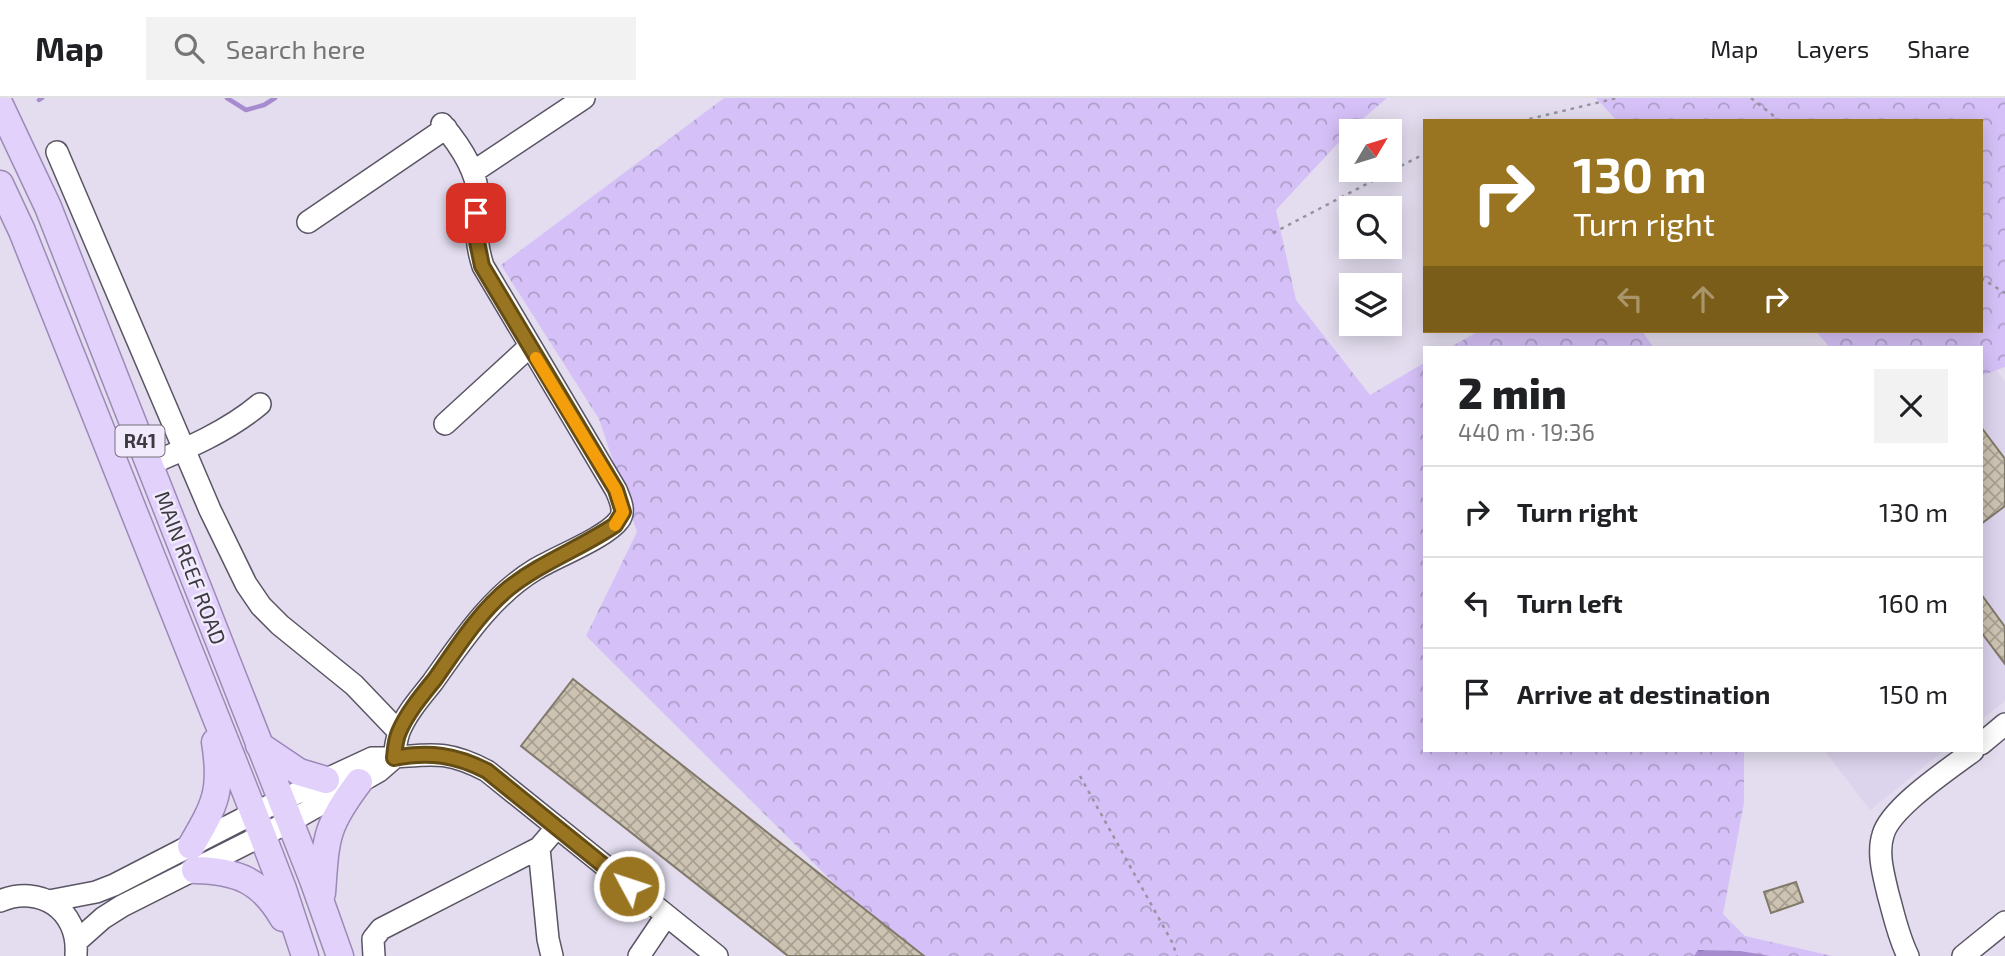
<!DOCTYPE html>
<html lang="en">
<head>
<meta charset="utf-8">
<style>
  body { margin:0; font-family:"Exo 2",sans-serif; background:#f2f2f2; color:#202124; height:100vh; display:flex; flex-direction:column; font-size:26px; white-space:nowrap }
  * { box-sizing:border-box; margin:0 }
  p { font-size:23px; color:#757577 }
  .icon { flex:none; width:38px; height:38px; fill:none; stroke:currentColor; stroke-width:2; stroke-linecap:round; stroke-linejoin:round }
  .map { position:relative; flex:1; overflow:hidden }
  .side { position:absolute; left:1423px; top:248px; width:560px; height:406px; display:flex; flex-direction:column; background:#fff; border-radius:0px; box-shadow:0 4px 18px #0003 }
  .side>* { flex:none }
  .top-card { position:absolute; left:1423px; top:21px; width:560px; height:214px; border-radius:0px; box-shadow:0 4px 18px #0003; background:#9a7521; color:#fff; overflow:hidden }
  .needle { width:46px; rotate:52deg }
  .tools { position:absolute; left:1339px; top:21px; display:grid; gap:14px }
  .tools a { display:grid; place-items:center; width:63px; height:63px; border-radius:0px; background:#fff; box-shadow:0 4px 18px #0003; font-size:35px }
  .pin { position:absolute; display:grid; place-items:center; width:60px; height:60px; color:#fff; margin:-30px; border-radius:14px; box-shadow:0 4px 10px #0006 }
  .me { position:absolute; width:77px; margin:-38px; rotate:310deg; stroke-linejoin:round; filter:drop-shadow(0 0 5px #0008) }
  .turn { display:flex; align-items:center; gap:24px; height:147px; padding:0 35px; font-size:32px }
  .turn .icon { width:91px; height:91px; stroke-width:2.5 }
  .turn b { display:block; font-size:49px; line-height:60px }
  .lanes { display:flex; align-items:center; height:66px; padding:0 35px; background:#0003; justify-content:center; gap:35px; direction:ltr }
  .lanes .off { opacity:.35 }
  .round { display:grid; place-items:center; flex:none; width:74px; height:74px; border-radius:0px; background:#f2f2f2 }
  .headline { display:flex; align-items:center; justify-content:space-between; height:119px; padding:0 35px }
  h1 { font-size:42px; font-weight:800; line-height:52px }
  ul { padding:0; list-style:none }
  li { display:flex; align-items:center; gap:21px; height:91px; padding:0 35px; border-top:2px solid #e0e0e0 }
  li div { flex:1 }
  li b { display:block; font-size:26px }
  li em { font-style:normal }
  header { display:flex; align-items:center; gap:42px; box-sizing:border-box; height:98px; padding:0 35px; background:#fff; border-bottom:2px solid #e0e0e0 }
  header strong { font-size:33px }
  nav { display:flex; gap:38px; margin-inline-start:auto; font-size:24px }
  .search { width:490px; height:63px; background:#f2f2f2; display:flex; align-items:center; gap:18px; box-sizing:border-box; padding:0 24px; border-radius:0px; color:#757577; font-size:26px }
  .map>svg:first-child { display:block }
  .built { fill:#dcd3ed }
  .park { fill:url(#park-crowns) }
  .water { fill:url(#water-waves) }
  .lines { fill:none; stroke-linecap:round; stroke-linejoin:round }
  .stream { stroke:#a68bce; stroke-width:4.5 }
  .building { fill:url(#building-cross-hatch); stroke:#817969; stroke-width:2 }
  .minor-casing { stroke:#5a5564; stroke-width:24 }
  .major-casing { stroke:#9c89b8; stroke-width:29 }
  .path { stroke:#9893a0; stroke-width:2.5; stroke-dasharray:3.5 5; stroke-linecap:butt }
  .minor { stroke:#fff; stroke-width:21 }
  .major { stroke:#e2d2fb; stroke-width:26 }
  .route-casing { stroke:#644c15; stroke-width:18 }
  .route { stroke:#9a7521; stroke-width:12 }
  .slow { stroke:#f59e0b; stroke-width:12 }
  .labels { text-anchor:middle; stroke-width:5; stroke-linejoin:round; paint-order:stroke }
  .shield { fill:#f1eafd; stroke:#726e79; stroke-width:2 }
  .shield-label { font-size:19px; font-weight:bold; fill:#3c3940 }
  .street-label { font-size:21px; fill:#3c3940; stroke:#f1eafd }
</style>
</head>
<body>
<header>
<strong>Map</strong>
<div class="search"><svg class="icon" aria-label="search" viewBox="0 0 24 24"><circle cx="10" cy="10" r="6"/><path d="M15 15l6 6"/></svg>Search here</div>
<nav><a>Map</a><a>Layers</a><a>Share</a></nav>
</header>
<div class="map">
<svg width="2005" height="858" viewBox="0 0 2005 858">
  <defs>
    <pattern id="park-crowns" width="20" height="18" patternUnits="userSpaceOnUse" patternTransform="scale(1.75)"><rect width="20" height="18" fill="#d5c1f7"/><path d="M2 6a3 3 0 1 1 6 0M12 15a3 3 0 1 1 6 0" fill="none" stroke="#ae9ec9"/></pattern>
    <pattern id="water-waves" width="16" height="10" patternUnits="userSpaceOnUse" patternTransform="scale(1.75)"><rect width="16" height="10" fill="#a68bce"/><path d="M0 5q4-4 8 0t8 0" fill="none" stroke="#8873a9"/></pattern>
    <pattern id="building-cross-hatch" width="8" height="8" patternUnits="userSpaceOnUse" patternTransform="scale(1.75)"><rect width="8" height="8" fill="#cdc3b2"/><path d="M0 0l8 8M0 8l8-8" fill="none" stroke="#a89f92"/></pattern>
  </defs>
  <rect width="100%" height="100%" fill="#e3ddef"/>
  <path class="built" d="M1996,272l9,12v319l-24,19v-344z
    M1825,653h118l-73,59z"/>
  <path class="park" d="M724,0h663l-35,30 -76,82 20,90 74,95 54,-32v388h320v52l-21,111 22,22 87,20h-925l-321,-320 51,-104 -38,-113 -98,-154z
    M1596,0h409v269l-24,9v-28h-151l-14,-17h165v-210h-364z
    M1479,233h163l12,17h-205z"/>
  <path class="water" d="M1698,852l42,1 30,5h-76z"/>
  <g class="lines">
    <path class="stream" d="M227,0l19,12 18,-5 11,-7
      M39,2l3,-2"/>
  </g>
  <path class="building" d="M1981,329l24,32v47l-24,18z
    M1981,496l24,33v37l-24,-32z
    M573,581l351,277h-136l-267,-210z
    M1796,784l7,20 -32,11 -7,-21z"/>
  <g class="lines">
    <defs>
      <path id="minor" d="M57,54l153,358 36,74 15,22 19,19 74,60 45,47
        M473,74l111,-74
        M308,124l138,-94
        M445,326l84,-77
        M150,366c38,-16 78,-33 110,-60
        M1981,646l24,-20
        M539,750l9,91 4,17
        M0,803c40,-17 79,9 76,53
        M49,803l47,-9 18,-7 138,-71 120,-56c51,0 66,-13 115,13l230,185
        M76,844l27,-24 19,-12 167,-84 90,-51 15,-13c1,-9 2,-17 5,-26 7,-18 21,-34 33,-49 30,-42 59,-87 104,-114 20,-12 71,-32 83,-49 7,-9 1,-20 -3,-30l-133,-224c-10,-31 -4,-40 -5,-70 -1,-25 -20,-53 -36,-72
        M374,858l-1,-17 8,-10 158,-81 18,-21
        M639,858l27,-40
        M1908,858c-10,-20 -14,-41 -20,-62 -4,-18 -11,-40 -5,-59 7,-27 66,-66 90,-84
        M1963,858l42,-34"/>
      <path id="major" d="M0,7l48,102 265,673 27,76
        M0,86l22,47 224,562 37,96 22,67
        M259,647l40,27 27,8
        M191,748c24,-41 32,-55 24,-104
        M195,772c42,1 66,10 88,48
        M322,795c4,-55 3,-66 37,-111"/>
    </defs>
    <use href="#minor" class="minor-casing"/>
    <use href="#major" class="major-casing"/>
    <path class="path" d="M1751,0l29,23
      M1521,23l96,-23
      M1273,135l151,-79
      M1981,180l24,15
      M1080,678l92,166 5,14"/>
    <use href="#minor" class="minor"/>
    <use href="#major" class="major"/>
  </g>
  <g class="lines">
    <defs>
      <path id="route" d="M476,115l-1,19 7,34 134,224 7,22 -8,13c-34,23 -73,37 -106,63 -30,24 -52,60 -74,91 -13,16 -28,34 -36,53 -4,9 -4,17 -5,26 35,-7 62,-3 93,13l142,115"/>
    </defs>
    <use href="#route" class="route-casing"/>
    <use href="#route" class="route"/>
    <path class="slow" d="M536,260l80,132 7,22 -8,13"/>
  </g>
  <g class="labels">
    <rect class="shield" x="115.5" y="327.5" width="49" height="31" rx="5"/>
    <g class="shield-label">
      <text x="140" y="350">R41</text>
    </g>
    <g class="street-label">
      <text transform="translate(190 470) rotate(69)" y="7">MAIN REEF ROAD</text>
    </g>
  </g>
</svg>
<div class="tools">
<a><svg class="needle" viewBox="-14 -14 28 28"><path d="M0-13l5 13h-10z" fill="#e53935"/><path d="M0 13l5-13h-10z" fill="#757577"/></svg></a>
<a><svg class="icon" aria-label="search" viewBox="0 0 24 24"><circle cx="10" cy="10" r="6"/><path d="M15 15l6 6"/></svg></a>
<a><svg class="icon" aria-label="layers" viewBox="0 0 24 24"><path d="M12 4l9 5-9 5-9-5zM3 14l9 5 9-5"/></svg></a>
</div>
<div class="pin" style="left:476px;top:115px;background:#d93025"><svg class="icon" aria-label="arrive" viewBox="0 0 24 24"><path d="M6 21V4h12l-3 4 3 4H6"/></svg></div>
<svg class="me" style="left:629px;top:788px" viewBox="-20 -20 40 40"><circle r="17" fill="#9a7521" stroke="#fff" stroke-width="3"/><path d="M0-11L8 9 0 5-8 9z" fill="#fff"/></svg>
<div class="top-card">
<div class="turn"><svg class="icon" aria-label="right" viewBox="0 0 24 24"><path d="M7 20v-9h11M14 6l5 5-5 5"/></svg><div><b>130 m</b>Turn right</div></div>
<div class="lanes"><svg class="icon off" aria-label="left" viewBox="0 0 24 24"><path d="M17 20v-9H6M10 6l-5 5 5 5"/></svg><svg class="icon off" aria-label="ahead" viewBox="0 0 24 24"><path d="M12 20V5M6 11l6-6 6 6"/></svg><svg class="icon" aria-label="right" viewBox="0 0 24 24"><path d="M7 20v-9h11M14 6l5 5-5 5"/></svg></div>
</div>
<section class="side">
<div class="headline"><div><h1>2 min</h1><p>440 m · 19:36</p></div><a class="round"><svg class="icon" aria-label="close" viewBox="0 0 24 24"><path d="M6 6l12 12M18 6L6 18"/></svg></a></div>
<ul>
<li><svg class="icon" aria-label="right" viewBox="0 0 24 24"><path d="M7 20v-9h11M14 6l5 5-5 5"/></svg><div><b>Turn right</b></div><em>130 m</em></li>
<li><svg class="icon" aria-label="left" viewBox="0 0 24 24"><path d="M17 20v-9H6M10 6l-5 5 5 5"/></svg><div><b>Turn left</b></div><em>160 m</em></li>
<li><svg class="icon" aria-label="arrive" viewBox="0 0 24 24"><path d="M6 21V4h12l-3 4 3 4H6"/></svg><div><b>Arrive at destination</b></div><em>150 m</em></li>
</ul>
</section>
</div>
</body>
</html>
